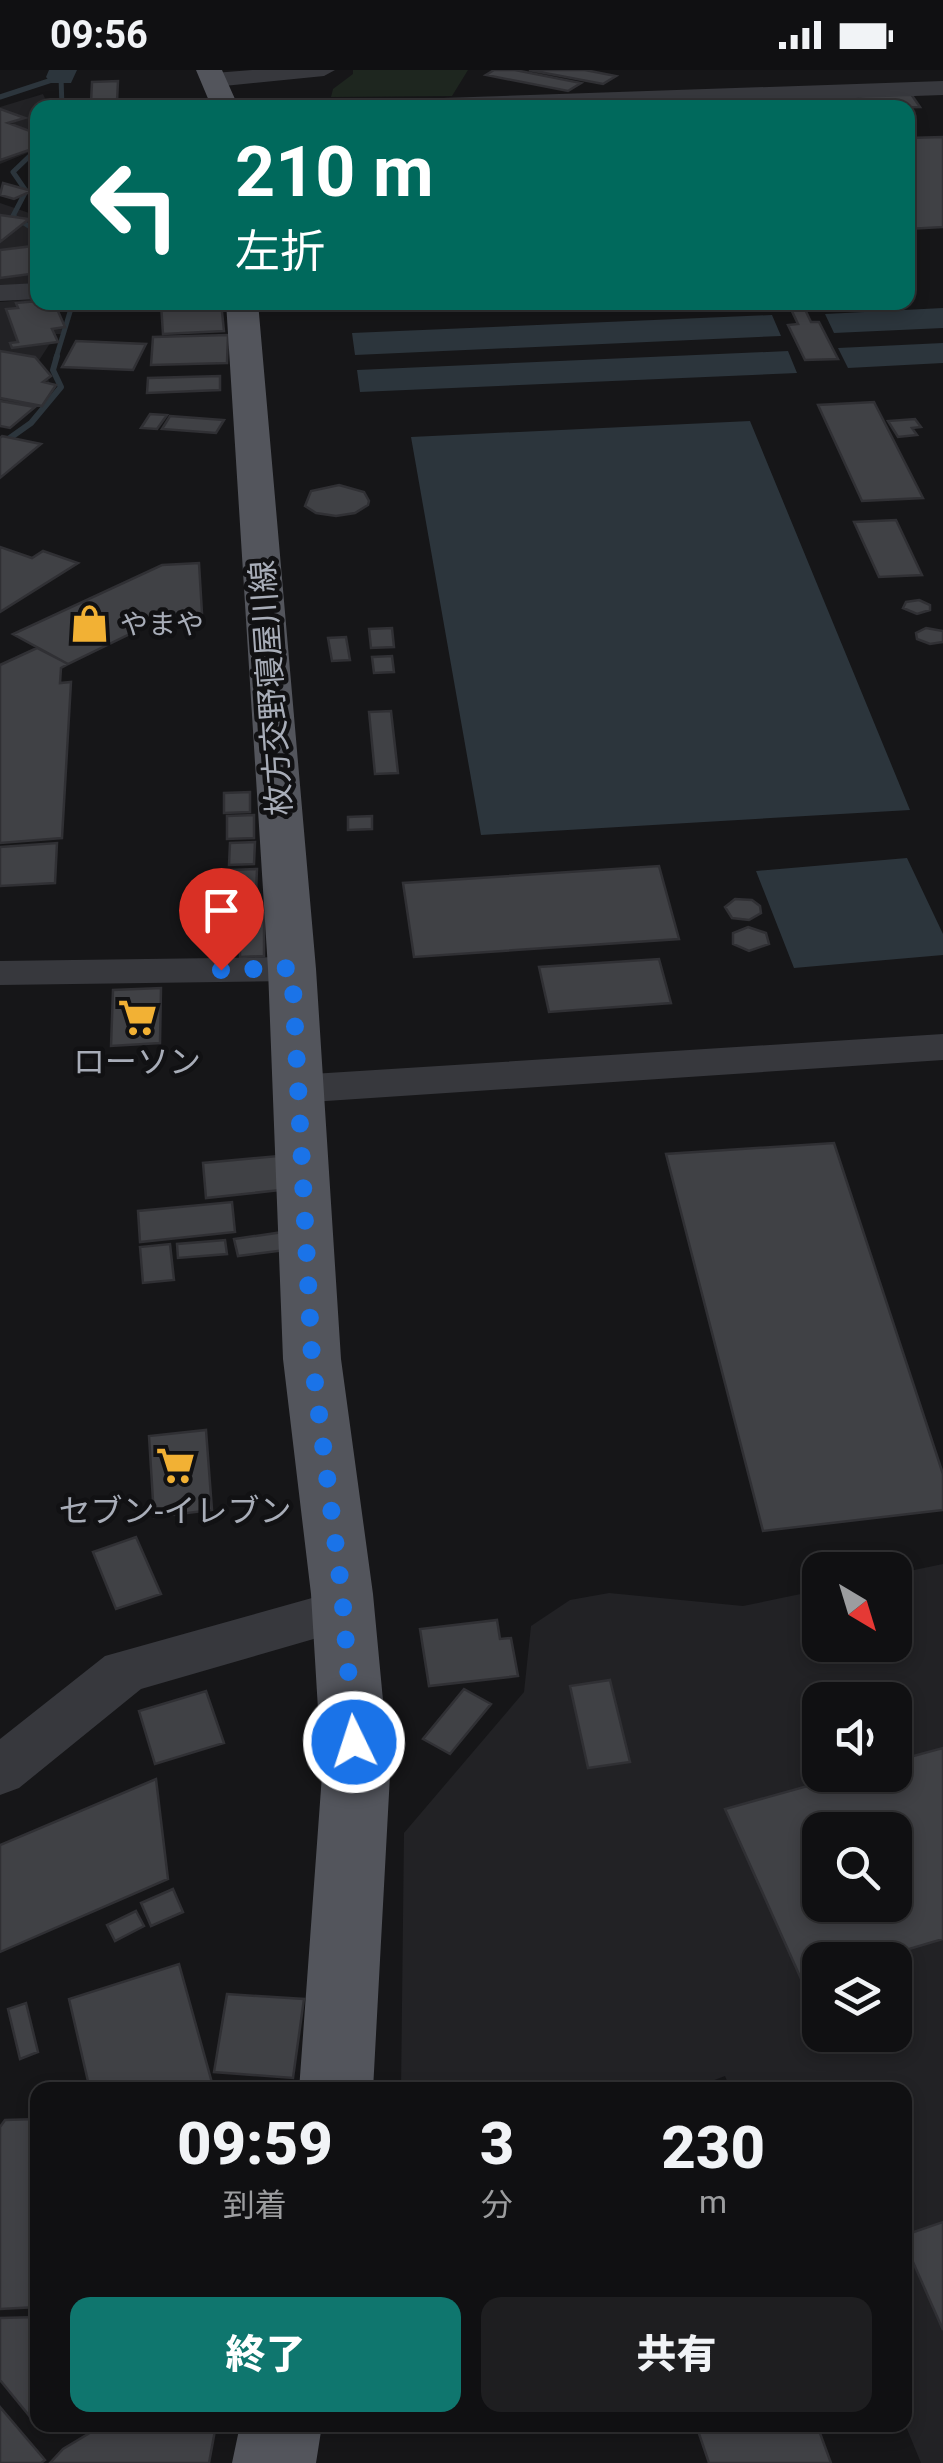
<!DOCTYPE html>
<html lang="ja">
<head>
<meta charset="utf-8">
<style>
  body { margin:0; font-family:Roboto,"Noto Sans JP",sans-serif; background:#1e1e20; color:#f1f3f6; height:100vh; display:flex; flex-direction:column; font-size:38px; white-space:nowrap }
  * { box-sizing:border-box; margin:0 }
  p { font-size:32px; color:#9c9d9f }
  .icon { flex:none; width:55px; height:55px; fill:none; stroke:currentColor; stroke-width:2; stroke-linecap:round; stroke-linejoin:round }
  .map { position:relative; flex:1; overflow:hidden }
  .drawer { position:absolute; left:30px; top:2012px; width:882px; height:350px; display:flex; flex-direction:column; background:#101012; border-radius:20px; box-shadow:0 5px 15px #0003,0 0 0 2px #303032 }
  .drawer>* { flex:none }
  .banner { position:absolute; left:30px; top:30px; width:885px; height:210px; border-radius:20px; box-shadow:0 5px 15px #0003,0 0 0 2px #303032; background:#00695c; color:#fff; overflow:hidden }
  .needle { width:65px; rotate:142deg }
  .buttons { position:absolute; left:802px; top:1482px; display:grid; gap:20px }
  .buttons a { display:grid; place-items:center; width:110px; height:110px; border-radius:20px; background:#101012; box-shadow:0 5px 15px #0003,0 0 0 2px #303032; font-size:50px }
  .pin { position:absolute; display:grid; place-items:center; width:85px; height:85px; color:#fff; margin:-102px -42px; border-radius:50% 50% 50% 0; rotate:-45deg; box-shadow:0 0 10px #0007 }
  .pin .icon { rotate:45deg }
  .me { position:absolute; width:110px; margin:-55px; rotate:356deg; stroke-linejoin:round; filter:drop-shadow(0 0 8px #0008) }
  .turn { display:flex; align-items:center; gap:35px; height:210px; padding:0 40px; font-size:45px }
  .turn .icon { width:130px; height:130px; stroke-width:2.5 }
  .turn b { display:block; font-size:70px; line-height:85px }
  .eta { display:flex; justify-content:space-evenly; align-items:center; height:170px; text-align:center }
  .eta b { font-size:60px; font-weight:800; line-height:70px }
  .cta { display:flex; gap:20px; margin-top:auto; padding:20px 40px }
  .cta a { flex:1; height:115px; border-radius:20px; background:#0f766e; color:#fff; font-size:40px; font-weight:800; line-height:115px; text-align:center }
  .cta a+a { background:#1e1e20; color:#f1f3f6 }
  .status { display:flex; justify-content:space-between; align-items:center; height:70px; padding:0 50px; background:#101012; direction:ltr }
  .status svg { height:28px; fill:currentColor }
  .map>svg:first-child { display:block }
  .built { fill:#222225; fill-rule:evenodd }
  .green { fill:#1e261f }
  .water { fill:#2c353c }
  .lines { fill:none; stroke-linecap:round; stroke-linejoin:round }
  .stream-far1 { stroke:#2c353c; stroke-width:5 }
  .stream { stroke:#2c353c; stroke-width:6 }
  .river { fill:#2c353c; fill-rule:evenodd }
  .building { fill:#404145; stroke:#303034; stroke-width:2.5; fill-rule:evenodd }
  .minor { fill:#37383d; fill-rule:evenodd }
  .major { fill:#53555c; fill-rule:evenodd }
  .route { stroke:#1a73e8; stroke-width:18; stroke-dasharray:0 32.4 }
  .labels { text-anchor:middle; stroke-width:9; stroke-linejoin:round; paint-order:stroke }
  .far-poi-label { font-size:28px; fill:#a8adb8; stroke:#111113; text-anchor:start }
  .street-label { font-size:32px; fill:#a8adb8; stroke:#111113 }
  .poi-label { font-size:32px; fill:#a8adb8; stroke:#111113 }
</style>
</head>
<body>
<div class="status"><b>09:56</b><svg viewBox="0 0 49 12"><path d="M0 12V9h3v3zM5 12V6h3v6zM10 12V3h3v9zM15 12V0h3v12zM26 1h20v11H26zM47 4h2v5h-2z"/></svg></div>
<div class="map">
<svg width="943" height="2393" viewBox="0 0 943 2393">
  <rect width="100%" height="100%" fill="#161618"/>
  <path class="built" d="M43,24l6,13 -11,1 -1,41 -37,15v-57z
    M0,133l38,13 -1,69 -37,3z
    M37,229l19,4 10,31h-10l-18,28 12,21 -13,18 -37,25v-124z
    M943,1494v899h-22l-16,-39v-334h-174l-6,-14 -37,14h-287l3,-257 120,-141 7,-66 39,-26 39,-7 134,13 77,-16v55h75v-71zM820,1630h75v75h-75zM820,1760h75v75h-75zM820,1890h75v75h-75z"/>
  <path class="green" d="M353,0h115l-16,26 -121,1 2,-8 20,-15z"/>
  <path class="water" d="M943,238v20l-109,5 -9,-19z
    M772,245l9,21 -426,19 -3,-22z
    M943,273v20l-95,5 -10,-20z
    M788,281l9,22 -437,19 -3,-22z
    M750,351l160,389 -429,25 -70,-398z
    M907,788l36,76v21l-149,13 -38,-97z"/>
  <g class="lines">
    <path class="stream-far1" d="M0,27l61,-20 1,31
      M38,78l-25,24 13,19 -13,25 25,16
      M56,288l17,-56"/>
    <path class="stream" d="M0,375l31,-22 30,-36 -8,-17 4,-14"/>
    <path class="river" d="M49,0h28l-6,13h-20l-5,-6z"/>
  </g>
  <path class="building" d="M494,0h21l66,13 -13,8 -82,-16z
    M529,0h56l31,6 -13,8z
    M118,11l-1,21 -26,1 1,-21z
    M911,24l9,13 -53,1 -8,-12z
    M0,39l25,9 -17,5 30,11v13l-38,13z
    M943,67v90l-35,2v-91z
    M3,113l29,8 -18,8 -14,-4z
    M0,145l29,4 -29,23z
    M33,176l5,27 -38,5v-28z
    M38,231l16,1 11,25 -13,2 6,13 -46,6 -2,-5 8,-1 -12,-33 12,-1 -2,-5z
    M221,232l3,29 -61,3 -2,-30z
    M788,233h14l9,19h8l19,37 -33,1 -17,-35 10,-1z
    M228,265l-1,28 -76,2 2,-28z
    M76,271l70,3 -13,26 -71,-3z
    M0,281l35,6 16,19 -8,6 13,3 -14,21 -42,-8z
    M220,306v14l-73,3 1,-15z
    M0,331l35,6 -25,21 -10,-2z
    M874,332l49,96 -61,3 -44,-96z
    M150,344l17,1 -10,14 -16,-1z
    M170,346l54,4 -8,13 -54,-4z
    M915,349l6,8 -9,1 5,7 -19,2 -10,-16z
    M2,366l39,8 -41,34v-40z
    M339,415l25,7 5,9 -1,4 -13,8 -19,3 -20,-3 -11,-7 6,-15z
    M896,450l26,55 -43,2 -25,-55z
    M0,477l32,11 11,-7 35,12 -78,49z
    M199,493l3,50 -35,3 -99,48 -55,-30 149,-69z
    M919,530l11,5v5l-13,4 -14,-6 3,-6z
    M392,558l2,19 -23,1 -2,-19z
    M926,558l17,3v11l-13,2 -13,-5 -1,-6z
    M346,567l4,23 -18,1 -4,-23z
    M37,578l31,16 -7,4 -1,15 11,-1 -9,156 -62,5v-178z
    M392,586l2,16 -20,1 -2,-16z
    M391,641l7,62 -23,1 -6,-62z
    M250,722v20l-26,1v-20z
    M254,745v23l-27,1v-23z
    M372,746v13l-24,1v-13z
    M255,772l-1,22 -25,1 1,-22z
    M57,773l-2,40 -55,3v-39z
    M659,796l20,73 -265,18 -11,-74z
    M257,799l-1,24 -25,1v-24z
    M735,829l17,1 8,6 1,7 -12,7 -17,-2 -7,-11z
    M264,843v43l-24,1v-43z
    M748,857l18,6 3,11 -20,7 -16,-7v-11z
    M659,889l12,44 -122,9 -10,-45z
    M161,918l-1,55 -49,3 2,-56z
    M834,1073l109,331v36l-180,21 -97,-377z
    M278,1086l3,34 -75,8 -3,-35z
    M232,1132l3,30 -95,10 -2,-31z
    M283,1162l3,18 -48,6 -4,-17z
    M225,1170l2,14 -49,4 -1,-14z
    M170,1174l4,36 -31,3 -3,-36z
    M206,1360l6,80 -58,7 -5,-81z
    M136,1467l25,57 -45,15 -23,-57z
    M497,1550l3,19 11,-1 7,38 -89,10 -9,-57z
    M610,1610l20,82 -42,6 -18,-82z
    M464,1619l27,15 -41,50 -27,-15z
    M206,1621l18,52 -69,21 -16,-53z
    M943,1678v191l-71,21h-52v16l-18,5 -77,-172 122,-34h48v-14zM820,1760h75v75h-75z
    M156,1709l12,100 -168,73v-107z
    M173,1819l10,23 -32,14 -10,-23z
    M136,1841l8,15 -29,15 -8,-16z
    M179,1894l35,126h-124l-21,-91z
    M227,1924l77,5 -11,79 -79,-6z
    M26,1933l12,49 -18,7 -12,-50z
    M38,2049v188l-38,2v-182l5,-7z
    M943,2152v108l-38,-86v-9z
    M38,2247v108l2,4 -40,-49v-62z
    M0,2337l45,53 -4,3h-41z
    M103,2355h113l-7,38h-159l13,-14z
    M696,2355h121l14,38h-122z"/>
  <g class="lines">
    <path class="minor" d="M252,0h83l-11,6 -110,11 -11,-7 11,-7z
      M943,11v14l-378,13h-223l11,-7z
      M38,213v16l-38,2v-16z
      M292,887l14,3 6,9 -6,9 -14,3 -292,4v-24z
      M943,964v26l-647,43 -15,-4 -6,-10 6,-10 15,-4z
      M344,1519l18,6 8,15 -8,15 -221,64 -122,99 -19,7v-56l105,-83z"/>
    <path class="major" d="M196,0h26l17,38h-27z
      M226,232h32l58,667 25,390 32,235 17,181 -17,315h-74l23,-315 -11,-181 -28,-235 -15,-390z
      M240,2355h82l-6,38h-84z"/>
  </g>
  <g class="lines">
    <path class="route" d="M221,900l71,-2 20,391 30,235 12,148"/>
  </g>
  <defs>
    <symbol id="shop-bare" viewBox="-9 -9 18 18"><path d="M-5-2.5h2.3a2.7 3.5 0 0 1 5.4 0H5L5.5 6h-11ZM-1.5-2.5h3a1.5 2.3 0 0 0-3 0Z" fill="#f2b134" stroke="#111113" stroke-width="2.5" paint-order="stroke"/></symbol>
    <symbol id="supermarket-bare" viewBox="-9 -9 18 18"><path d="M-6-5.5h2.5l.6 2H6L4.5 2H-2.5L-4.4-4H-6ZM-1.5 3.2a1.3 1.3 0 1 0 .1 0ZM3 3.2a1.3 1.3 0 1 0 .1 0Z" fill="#f2b134" stroke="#111113" stroke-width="2.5" paint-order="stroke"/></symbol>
  </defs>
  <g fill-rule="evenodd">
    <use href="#shop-bare" x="62" y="526" width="55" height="55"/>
    <use href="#supermarket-bare" x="110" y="920" width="55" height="55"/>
    <use href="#supermarket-bare" x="148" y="1368" width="55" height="55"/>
  </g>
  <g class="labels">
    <g class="far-poi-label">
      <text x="120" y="564">やまや</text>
    </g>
    <g class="street-label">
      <text transform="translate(271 618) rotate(-94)" y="11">枚方交野寝屋川線</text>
    </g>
    <g class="poi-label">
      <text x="137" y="1003">ローソン</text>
      <text x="175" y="1452">セブン-イレブン</text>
    </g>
  </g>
</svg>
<div class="buttons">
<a><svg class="needle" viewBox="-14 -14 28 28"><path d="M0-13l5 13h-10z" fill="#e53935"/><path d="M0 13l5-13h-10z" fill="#9c9d9f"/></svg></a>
<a><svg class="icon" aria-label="sound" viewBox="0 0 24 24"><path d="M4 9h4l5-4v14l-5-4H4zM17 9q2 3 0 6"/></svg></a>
<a><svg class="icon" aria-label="search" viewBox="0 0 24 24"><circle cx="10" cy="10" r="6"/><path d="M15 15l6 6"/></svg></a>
<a><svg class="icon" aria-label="layers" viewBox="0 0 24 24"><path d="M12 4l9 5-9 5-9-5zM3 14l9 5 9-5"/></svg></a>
</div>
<div class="pin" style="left:221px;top:900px;background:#d93025"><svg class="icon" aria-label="arrive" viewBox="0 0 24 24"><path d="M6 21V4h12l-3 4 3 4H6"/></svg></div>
<svg class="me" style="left:354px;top:1672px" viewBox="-20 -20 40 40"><circle r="17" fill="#1a73e8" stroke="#fff" stroke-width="3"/><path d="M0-11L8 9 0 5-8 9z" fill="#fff"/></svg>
<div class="banner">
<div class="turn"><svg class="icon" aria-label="left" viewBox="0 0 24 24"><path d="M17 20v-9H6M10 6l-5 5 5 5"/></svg><div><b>210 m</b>左折</div></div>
</div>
<section class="drawer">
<div class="eta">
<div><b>09:59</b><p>到着</p></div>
<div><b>3</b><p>分</p></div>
<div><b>230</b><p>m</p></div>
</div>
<div class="cta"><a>終了</a><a>共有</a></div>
</section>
</div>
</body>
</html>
